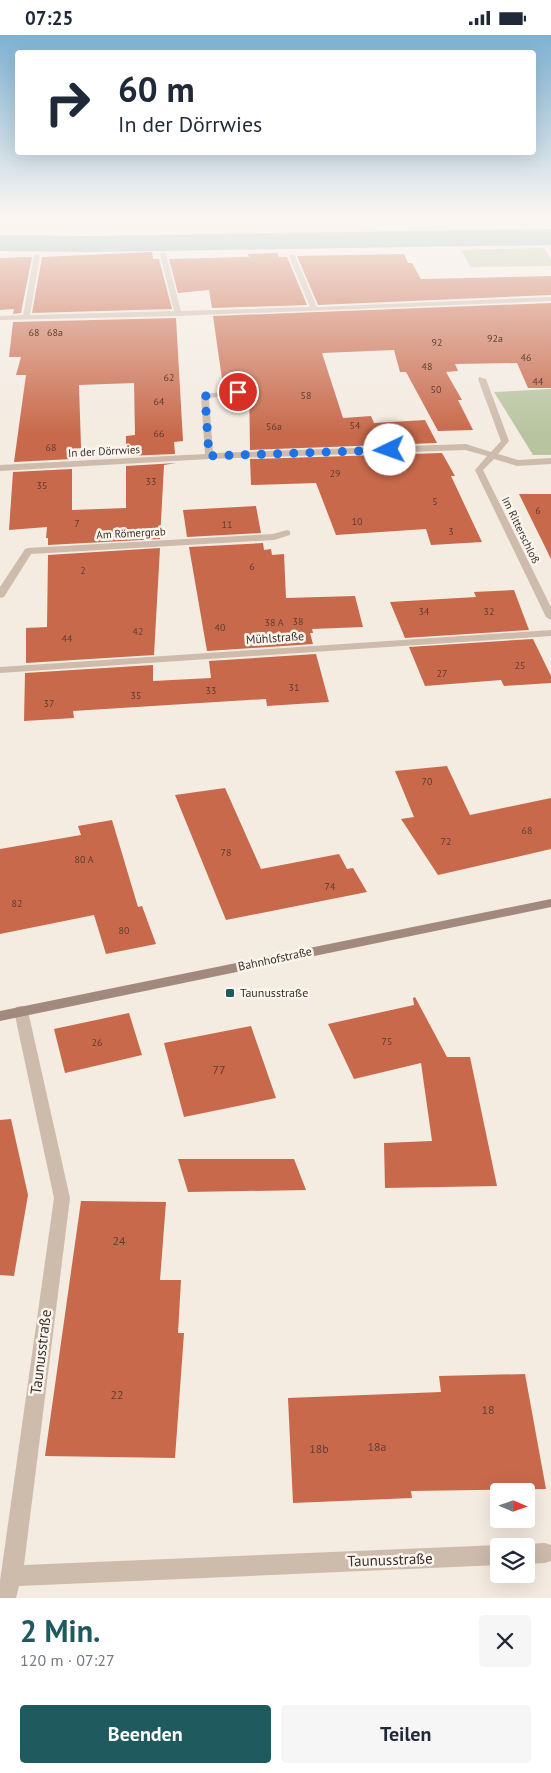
<!DOCTYPE html>
<html lang="de">
<head>
<meta charset="utf-8">
<style>
  body { margin:0; font-family:"PT Sans",sans-serif; background:#f6f6f7; color:#1f2937; height:100vh; display:flex; flex-direction:column; font-size:19px; white-space:nowrap }
  * { box-sizing:border-box; margin:0 }
  p { font-size:16px; color:#747a83 }
  .icon { flex:none; width:28px; height:28px; fill:none; stroke:currentColor; stroke-width:2; stroke-linecap:round; stroke-linejoin:round }
  .map { position:relative; height:1563px; overflow:hidden }
  .panel { display:flex; flex-direction:column; background:#fff; flex:1 }
  .panel>* { flex:none }
  .guide { position:absolute; left:15px; top:15px; width:521px; height:105px; border-radius:5px; box-shadow:0 5px 20px #0002; background:#fff; color:#1f2937; overflow:hidden }
  .needle { width:32px; rotate:92deg }
  .controls { position:absolute; left:490px; top:1448px; display:grid; gap:10px }
  .controls a { display:grid; place-items:center; width:45px; height:45px; border-radius:5px; background:#fff; box-shadow:0 5px 20px #0002; font-size:25px }
  .pin { position:absolute; display:grid; place-items:center; width:42px; height:42px; color:#fff; margin:-21px; border:2px solid #fff; border-radius:50%; box-shadow:0 1px 5px #0007 }
  .me { position:absolute; width:55px; margin:-28px; rotate:267deg; stroke-linejoin:round; filter:drop-shadow(0 0 4px #0008) }
  .turn { display:flex; align-items:center; gap:18px; height:105px; padding:0 20px; font-size:22px }
  .turn .icon { width:65px; height:65px; stroke-width:2.5 }
  .turn b { display:block; font-size:35px; line-height:42px }
  .round { display:grid; place-items:center; flex:none; width:52px; height:52px; border-radius:5px; background:#f6f6f7 }
  .overview { display:flex; align-items:center; justify-content:space-between; height:85px; padding:0 20px }
  h1 { font-size:30px; font-weight:600; line-height:38px; color:#1f5a5e }
  .cta { display:flex; gap:10px; margin-top:auto; padding:10px 20px }
  .cta a { flex:1; height:58px; border-radius:5px; background:#1f5a5e; color:#fff; font-size:20px; font-weight:600; line-height:58px; text-align:center }
  .cta a+a { background:#f6f6f7; color:#1f2937 }
  .status { display:flex; justify-content:space-between; align-items:center; height:35px; padding:0 25px; background:#fff; direction:ltr }
  .status svg { height:14px; fill:currentColor }
  .map>svg:first-child { display:block }
  .green { fill:#b8c4a0 }
  .lines { fill:none; stroke-linecap:round; stroke-linejoin:round }
  .river { fill:#7fb0b2; fill-rule:evenodd }
  .building { fill:#c8694b }
  .street { fill:#cdbbac; fill-rule:evenodd }
  .secondary { fill:#a18a7d; fill-rule:evenodd }
  .route { stroke:#1a73e8; stroke-width:9; stroke-dasharray:0 16.2 }
  .poi-dot { fill:#1f5a5e; stroke:#fbf5ee; stroke-width:2 }
  .labels { text-anchor:middle; stroke-width:5; stroke-linejoin:round; paint-order:stroke }
  .number-label { font-size:10px; fill:#5e3e33 }
  .far-street-label { font-size:11px; fill:#3b302b; stroke:#fbf5ee }
  .street-label { font-size:12px; fill:#3b302b; stroke:#fbf5ee }
  .poi-label { font-size:12px; fill:#3b302b; stroke:#fbf5ee; text-anchor:start }
  .near-number-label { font-size:12px; fill:#5e3e33 }
  .near-street-label { font-size:15px; fill:#3b302b; stroke:#fbf5ee }
</style>
</head>
<body>
<div class="status"><b>07:25</b><svg viewBox="0 0 49 12"><path d="M0 12V9h3v3zM5 12V6h3v6zM10 12V3h3v9zM15 12V0h3v12zM26 1h20v11H26zM47 4h2v5h-2z"/></svg></div>
<div class="map">
<svg width="551" height="1563" viewBox="0 0 551 1563">
  <rect width="100%" height="100%" fill="#f4ebe1"/>
  <path class="green" d="M305,197h246v13l-551,4v-11h66z
    M544,213l7,11v7l-80,1 -10,-17z
    M551,354v66h-18l-39,-63z"/>
  <g class="lines">
    <path class="river" d="M551,194v16l-462,7 -89,-1v-16l89,1z"/>
  </g>
  <path class="building" d="M152,217l1,7h6l13,50 -140,4 10,-56z
    M277,218l2,4h8l20,48 -95,3 -3,-18 -31,3 -9,-34 80,-2 -1,-3z
    M404,219l4,9h4l9,16 130,-3v19l-233,10 -21,-49z
    M32,222l-11,56 -8,1 1,-5 -14,1v-52z
    M551,268v85h-23l-11,-25 -62,1 3,7 -12,1 16,28h-4l15,30 -35,1 -32,-59h-6l-6,-22 -72,3 21,65 28,-2 3,7 51,-3 12,23 -187,7 -1,-71h-27l-9,-63z
    M176,283l7,123 -9,1 1,12 -49,2v-20l9,-1 -1,-52 -55,2 2,63 -9,1v10l-58,3 12,-87h-10l5,-18h-12l4,-35z
    M442,418l13,23h-4l31,66 -51,3 -5,-16 -90,6 -20,-52 -65,2 -1,-26z
    M176,428l-12,2 -4,74 -112,6v-7h-2l1,-11 -38,3 4,-58 59,-3v41l54,-2v-42z
    M519,459h32v65z
    M256,471l5,27 -74,4 -4,-27z
    M263,508l1,7 7,-1 1,6 12,-1 2,44 69,-2 8,31 -51,2 1,4h-3l3,11 -106,7 -18,-104z
    M160,513l-6,107 -128,8v-35l21,-1 1,-72z
    M514,555l15,40 -124,8 -15,-36 86,-5 -2,-5z
    M533,604l18,37v7l-47,3 -3,-6 -76,6 -16,-39z
    M316,619l13,48 -62,4 -1,-7 -193,12 1,7 -50,3 1,-48 128,-8v16l58,-3 -2,-17z
    M447,731l23,49 81,-17v51l-113,26 -37,-56 13,-2 -19,-46z
    M225,753l36,81 78,-15 8,15 6,-1 14,24 -141,28 -51,-125z
    M112,785l26,87 4,-1 14,38 -50,10 -12,-39 -94,19v-85l81,-14 -3,-9z
    M415,962l32,60h23l27,129 -112,2 -1,-45 48,-2 -11,-78 -67,16 -26,-55 86,-19 -1,-7z
    M129,978l13,42 -77,18 -11,-44z
    M251,991l25,72 -92,19 -20,-74z
    M11,1084l17,76 -14,81 -14,-1v-155z
    M178,1124h116l12,31 -118,2z
    M81,1166l85,1 -6,78h21l-3,53h6l-9,125 -130,-2z
    M525,1339l21,115 -135,2 1,7 -119,5 -5,-105 153,-6 -2,-16z"/>
  <g class="lines">
    <path class="street" d="M163,217l3,2 15,57 129,-4 -21,-51 3,-2 3,2 22,51 234,-10v4l-373,15 -178,4v-4l23,-1 11,-59 3,-2 3,2 -10,59 144,-4 -14,-57z
      M479,342l7,2 23,62 -11,13 20,6 33,-2v6l-34,2 -23,-7 -11,11 68,137v13l-5,-3 -71,-147 12,-14 -22,-6 -256,9 -209,12v-6l205,-11 -4,-58 4,-2 33,-4 4,2 -1,2 -32,4 4,55 253,-9 25,8 10,-11 -23,-62z
      M287,495l3,1v4l-16,5 -243,14 -27,43 -4,1v-11l25,-38 3,-1 245,-14z
      M551,595v6l-551,37v-6z
      M21,971l5,1 2,4 42,187 -46,367 475,-20 4,1h-4v19l-480,21 -3,12h-16v-17l54,-383 -40,-187 2,-4z
      M545,1508l6,2v16l-6,2 -19,1v-18h-6l6,-2z"/>
    <path class="secondary" d="M551,864v8l-551,114v-10z"/>
  </g>
  <linearGradient id="sky" x2="0" y2="1"><stop stop-color="#7eb2d2"/><stop offset="0.45" stop-color="#faf6f2"/><stop offset="1" stop-color="#faf6f2" stop-opacity="0"/></linearGradient>
  <rect width="551" height="399" fill="url(#sky)"/>
  <g class="lines">
    <path class="route" d="M238,357l-33,4 4,60 181,-6"/>
  </g>
  <rect class="poi-dot" x="225" y="953" width="10" height="10" rx="2.5"/>
  <g class="labels">
    <g class="number-label">
      <text x="34" y="301">68</text>
      <text x="55" y="301">68a</text>
      <text x="495" y="307">92a</text>
      <text x="437" y="311">92</text>
      <text x="526" y="326">46</text>
      <text x="427" y="335">48</text>
      <text x="169" y="346">62</text>
      <text x="538" y="350">44</text>
      <text x="436" y="358">50</text>
      <text x="306" y="364">58</text>
      <text x="159" y="370">64</text>
      <text x="355" y="394">54</text>
      <text x="274" y="395">56a</text>
      <text x="159" y="402">66</text>
      <text x="51" y="416">68</text>
      <text x="335" y="442">29</text>
      <text x="151" y="450">33</text>
      <text x="42" y="454">35</text>
      <text x="435" y="470">5</text>
      <text x="538" y="479">6</text>
      <text x="357" y="490">10</text>
      <text x="77" y="492">7</text>
      <text x="227" y="493">11</text>
      <text x="451" y="500">3</text>
      <text x="252" y="535">6</text>
      <text x="83" y="539">2</text>
      <text x="424" y="580">34</text>
      <text x="489" y="580">32</text>
      <text x="298" y="590">38</text>
      <text x="274" y="591">38 A</text>
      <text x="220" y="596">40</text>
      <text x="138" y="600">42</text>
      <text x="67" y="607">44</text>
      <text x="520" y="634">25</text>
      <text x="442" y="642">27</text>
      <text x="294" y="656">31</text>
      <text x="211" y="659">33</text>
      <text x="136" y="664">35</text>
      <text x="49" y="672">37</text>
      <text x="427" y="750">70</text>
      <text x="527" y="799">68</text>
      <text x="446" y="810">72</text>
      <text x="226" y="821">78</text>
      <text x="84" y="828">80 A</text>
      <text x="330" y="855">74</text>
      <text x="17" y="872">82</text>
      <text x="124" y="899">80</text>
      <text x="387" y="1010">75</text>
      <text x="97" y="1011">26</text>
    </g>
    <g class="far-street-label">
      <text transform="translate(104 416) rotate(-3)" y="4">In der Dörrwies</text>
      <text transform="translate(521 495) rotate(64)" y="4">Im Ritterschloß</text>
      <text transform="translate(131 498) rotate(-3)" y="4">Am Römergrab</text>
    </g>
    <g class="street-label">
      <text transform="translate(275 603) rotate(-4)" y="4">Mühlstraße</text>
      <text transform="translate(275 924) rotate(-12)" y="4">Bahnhofstraße</text>
    </g>
    <g class="poi-label">
      <text x="240" y="962">Taunusstraße</text>
    </g>
    <g class="near-number-label">
      <text x="219" y="1039">77</text>
      <text x="119" y="1210">24</text>
      <text x="117" y="1364">22</text>
      <text x="488" y="1379">18</text>
      <text x="377" y="1416">18a</text>
      <text x="319" y="1418">18b</text>
    </g>
    <g class="near-street-label">
      <text transform="translate(41 1317) rotate(-83)" y="5">Taunusstraße</text>
      <text transform="translate(390 1525) rotate(-2)" y="5">Taunusstraße</text>
    </g>
  </g>
</svg>
<div class="controls">
<a><svg class="needle" viewBox="-14 -14 28 28"><path d="M0-13l5 13h-10z" fill="#e53935"/><path d="M0 13l5-13h-10z" fill="#747a83"/></svg></a>
<a><svg class="icon" aria-label="layers" viewBox="0 0 24 24"><path d="M12 4l9 5-9 5-9-5zM3 14l9 5 9-5"/></svg></a>
</div>
<div class="pin" style="left:238px;top:357px;background:#d93025"><svg class="icon" aria-label="arrive" viewBox="0 0 24 24"><path d="M6 21V4h12l-3 4 3 4H6"/></svg></div>
<svg class="me" style="left:390px;top:415px" viewBox="-20 -20 40 40"><circle r="19" fill="#fff"/><path d="M0-13L10 11 0 6-10 11z" fill="#1a73e8"/></svg>
<div class="guide">
<div class="turn"><svg class="icon" aria-label="right" viewBox="0 0 24 24"><path d="M7 20v-9h11M14 6l5 5-5 5"/></svg><div><b>60 m</b>In der Dörrwies</div></div>
</div>
</div>
<section class="panel">
<div class="overview"><div><h1>2 Min.</h1><p>120 m · 07:27</p></div><a class="round"><svg class="icon" aria-label="close" viewBox="0 0 24 24"><path d="M6 6l12 12M18 6L6 18"/></svg></a></div>
<div class="cta"><a>Beenden</a><a>Teilen</a></div>
</section>
</body>
</html>
